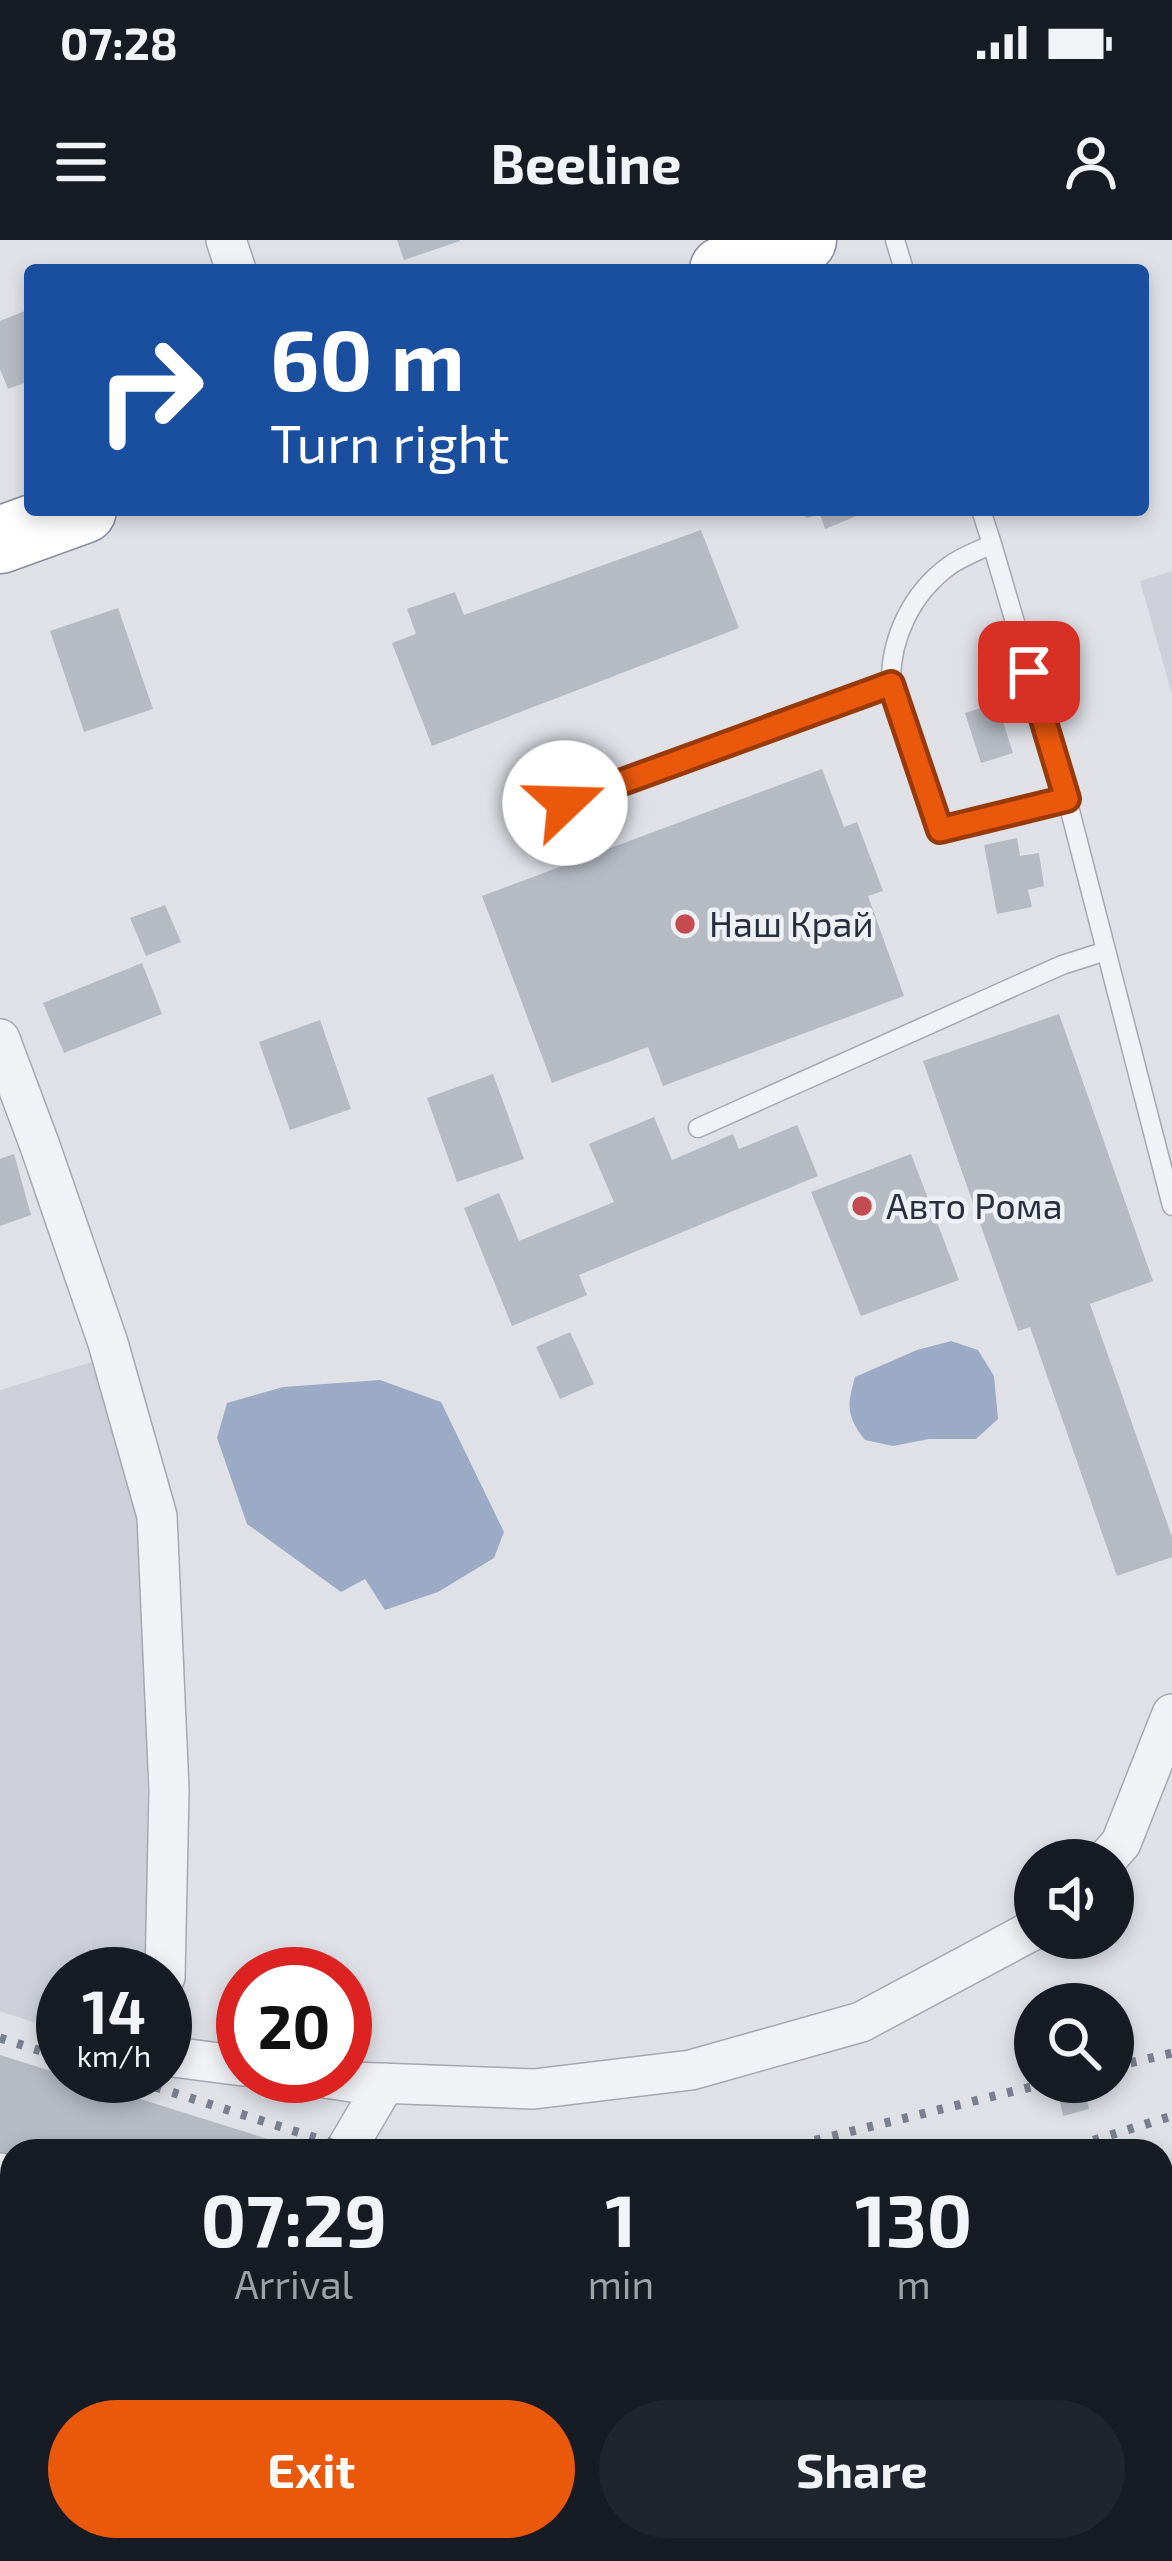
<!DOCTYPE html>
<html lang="en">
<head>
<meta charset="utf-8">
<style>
  body { margin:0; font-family:"Exo 2",sans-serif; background:#20242c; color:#f1f3f6; height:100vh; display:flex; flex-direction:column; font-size:45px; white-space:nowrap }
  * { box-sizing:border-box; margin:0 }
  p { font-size:39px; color:#9ea1a6 }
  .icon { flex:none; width:66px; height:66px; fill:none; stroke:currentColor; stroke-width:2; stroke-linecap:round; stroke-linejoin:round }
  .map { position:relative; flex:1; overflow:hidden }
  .panel { position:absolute; left:0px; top:1899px; width:1173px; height:423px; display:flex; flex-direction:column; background:#171b24; border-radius:36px 36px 0 0; box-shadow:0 6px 18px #0003 }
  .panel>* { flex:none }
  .top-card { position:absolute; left:24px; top:24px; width:1125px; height:252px; border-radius:12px; box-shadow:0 6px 18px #0003; background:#1a4fa0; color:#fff; overflow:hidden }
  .fabs { position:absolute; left:1014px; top:1599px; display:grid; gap:24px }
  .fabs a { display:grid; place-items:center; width:120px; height:120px; border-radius:50%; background:#171b24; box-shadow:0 6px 18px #0003; font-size:60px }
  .speed { position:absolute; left:36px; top:1707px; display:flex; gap:24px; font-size:60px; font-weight:700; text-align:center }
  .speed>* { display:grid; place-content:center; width:156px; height:156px; border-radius:50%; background:#171b24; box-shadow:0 6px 18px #0003; line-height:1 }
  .speed small { font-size:30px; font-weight:400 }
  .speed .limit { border:18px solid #d22; background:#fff; color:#111 }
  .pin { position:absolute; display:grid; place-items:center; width:102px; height:102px; color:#fff; margin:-51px; border-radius:24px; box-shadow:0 6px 18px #0006 }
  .me { position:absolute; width:132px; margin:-66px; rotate:69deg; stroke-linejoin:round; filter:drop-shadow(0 0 9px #0008) }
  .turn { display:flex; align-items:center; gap:42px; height:252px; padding:0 48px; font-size:54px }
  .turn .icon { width:156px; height:156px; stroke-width:2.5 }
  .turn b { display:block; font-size:84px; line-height:102px }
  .eta { display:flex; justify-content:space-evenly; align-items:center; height:204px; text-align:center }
  .eta b { font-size:72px; font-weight:700; line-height:84px }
  .primary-button { display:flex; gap:24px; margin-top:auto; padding:24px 48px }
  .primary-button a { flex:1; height:138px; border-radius:72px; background:#ea580c; color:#fff; font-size:48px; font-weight:700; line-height:138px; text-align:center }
  .primary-button a+a { background:#20242c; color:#f1f3f6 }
  .status { display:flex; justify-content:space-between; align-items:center; height:84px; padding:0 60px; background:#171b24; direction:ltr }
  .status svg { height:33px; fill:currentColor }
  header { display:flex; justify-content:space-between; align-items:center; height:156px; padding:0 48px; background:#171b24; font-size:54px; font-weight:700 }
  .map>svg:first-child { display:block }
  .built { fill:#cdd0d9 }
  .water { fill:#9cabc5 }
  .building { fill:#b6bac3 }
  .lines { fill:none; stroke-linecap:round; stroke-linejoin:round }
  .lane-casing { stroke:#a5a8b1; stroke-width:21 }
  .street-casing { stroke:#a5a8b1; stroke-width:42 }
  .highway-casing { stroke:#878d9d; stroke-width:69 }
  .lane { stroke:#f1f2f6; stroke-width:18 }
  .street { stroke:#f1f2f6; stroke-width:39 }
  .highway { stroke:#fff; stroke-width:66 }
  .rail { stroke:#797f8f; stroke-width:9; stroke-dasharray:6 12; stroke-linecap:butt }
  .route-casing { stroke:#983908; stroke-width:30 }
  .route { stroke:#ea580c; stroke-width:21 }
  .poi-dot { fill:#c44c50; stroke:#eef0f5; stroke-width:4.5 }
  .labels { text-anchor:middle; stroke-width:9; stroke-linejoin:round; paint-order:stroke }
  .poi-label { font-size:36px; fill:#292e3d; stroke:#eef0f5; text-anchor:start }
</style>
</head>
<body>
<div class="status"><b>07:28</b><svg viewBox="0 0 49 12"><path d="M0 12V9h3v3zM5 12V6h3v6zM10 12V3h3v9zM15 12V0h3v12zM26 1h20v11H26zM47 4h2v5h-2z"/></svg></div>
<header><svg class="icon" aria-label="menu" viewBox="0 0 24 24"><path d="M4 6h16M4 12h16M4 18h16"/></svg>Beeline<svg class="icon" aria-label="person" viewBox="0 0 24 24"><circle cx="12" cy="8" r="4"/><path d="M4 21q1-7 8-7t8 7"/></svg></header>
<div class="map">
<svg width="1172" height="2321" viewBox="0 0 1172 2321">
  <rect width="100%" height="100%" fill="#dfe1e7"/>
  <path class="built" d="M1172,331v123l-32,-113z
    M95,1121l49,157 5,436 -4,20h-82v58l-63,-21v-621z"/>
  <path class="water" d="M951,1101l27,9 16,26 4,43 -22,20h-47l-36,7 -28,-6c-19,-24 -18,-34 -10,-63l62,-27z
    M380,1140l61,22 63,130 -10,26 -56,34 -53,18 -20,-31 -24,13 -94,-68 -30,-86 10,-35 56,-16z"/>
  <path class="building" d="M397,0h62l1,1 -56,19z
    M30,69v72l-22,8 -8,-20v-48z
    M798,270h73l-46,19 -5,-15 -13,4z
    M701,290l38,98 -307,118 -40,-103 24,-9 -9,-25 48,-17 9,23z
    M118,368l35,101 -69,23 -34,-101z
    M997,463l16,50 -32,10 -16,-50z
    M822,529l22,58 13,-5 26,69 -15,5 36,100 -241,90 -15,-39 -96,36 -70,-187z
    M1017,598l3,18 19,-3 5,33 -16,4 4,17 -35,7 -13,-69z
    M165,665l16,37 -35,14 -16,-38z
    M142,723l20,51 -98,39 -21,-50z
    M1059,774l94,267 -63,23 82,233v20l-55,19 -87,-249 -12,4 -95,-270z
    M320,780l31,89 -61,21 -31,-88z
    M493,834l31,85 -67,23 -30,-84z
    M654,877l18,43 61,-26 6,15 58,-24 21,51 -239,99 8,20 -75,31 -48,-118 35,-15 20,48 95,-39 -25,-58z
    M14,914l17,61 -31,11v-67z
    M911,914l48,126 -98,36 -50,-124z
    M570,1092l24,52 -34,15 -24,-52z
    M0,1815l274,86 -3,10h-259v13l-12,-4z
    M1085,1851l4,18 -26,7 -4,-18z"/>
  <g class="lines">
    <defs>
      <path id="lane" d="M895,0l9,30
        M992,304l75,255 105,407
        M891,444l49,146 127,-31
        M564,563l327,-119c-1,-46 21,-91 58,-118 12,-9 29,-15 43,-22l-11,-34
        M698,888l364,-163 44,-14"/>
      <path id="street" d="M226,0l10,30
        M0,799l40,107 68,197 49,173 12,274 -4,187
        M1106,1620l15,-17 51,-129
        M165,1816l78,10
        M312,1836l40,6 182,7 157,-19 170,-48 174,-93
        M345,1911l40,-68
        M0,1933l12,4"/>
      <path id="highway" d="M723,30l80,-30
        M0,300l83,-30"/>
    </defs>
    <use href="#lane" class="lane-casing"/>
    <use href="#street" class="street-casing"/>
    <use href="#highway" class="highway-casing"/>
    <use href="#lane" class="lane"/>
    <use href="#street" class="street"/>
    <use href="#highway" class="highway"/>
    <path class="rail" d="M0,1798l63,20
      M1113,1827l59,-14
      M121,1836l236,75
      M762,1911l22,-3 267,-66
      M1059,1911l113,-35
      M1161,2167l11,-10
      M960,2321l19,-11
      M1160,2321l12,-13"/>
  </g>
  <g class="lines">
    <defs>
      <path id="route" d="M565,563l326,-119 49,146 127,-31 -38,-127"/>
    </defs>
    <use href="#route" class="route-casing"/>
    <use href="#route" class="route"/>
  </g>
  <g class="poi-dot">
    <circle cx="685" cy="684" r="12"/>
    <circle cx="862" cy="966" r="12"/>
  </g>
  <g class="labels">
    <g class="poi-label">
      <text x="709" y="697">Наш Край</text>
      <text x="886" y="979">Авто Рома</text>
    </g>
  </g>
</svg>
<div class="fabs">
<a><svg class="icon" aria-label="sound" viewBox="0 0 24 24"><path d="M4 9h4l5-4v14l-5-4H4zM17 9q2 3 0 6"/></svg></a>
<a><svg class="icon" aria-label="search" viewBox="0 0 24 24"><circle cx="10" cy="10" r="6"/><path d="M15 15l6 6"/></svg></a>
</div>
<div class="speed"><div>14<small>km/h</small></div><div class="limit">20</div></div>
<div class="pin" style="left:1029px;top:432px;background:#d93025"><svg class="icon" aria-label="arrive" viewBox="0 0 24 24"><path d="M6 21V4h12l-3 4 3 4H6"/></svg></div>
<svg class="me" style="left:565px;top:563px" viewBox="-20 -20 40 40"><circle r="19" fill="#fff"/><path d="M0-13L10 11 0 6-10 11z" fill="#ea580c"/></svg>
<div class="top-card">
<div class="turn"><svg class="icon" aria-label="right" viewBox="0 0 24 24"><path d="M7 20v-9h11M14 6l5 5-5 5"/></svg><div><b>60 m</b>Turn right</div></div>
</div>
<section class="panel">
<div class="eta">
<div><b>07:29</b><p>Arrival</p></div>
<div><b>1</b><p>min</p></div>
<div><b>130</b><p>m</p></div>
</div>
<div class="primary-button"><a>Exit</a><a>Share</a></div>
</section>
</div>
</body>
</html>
